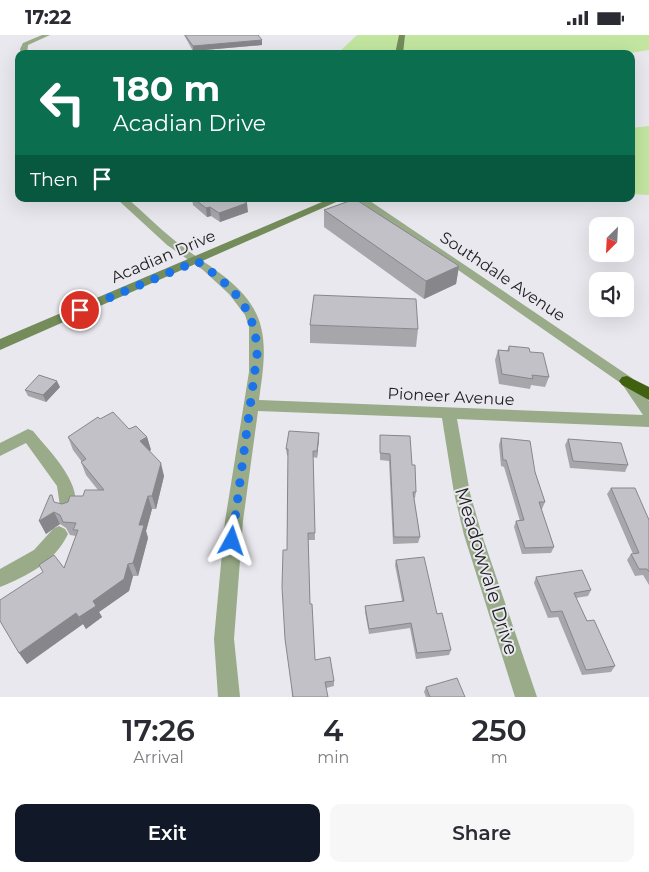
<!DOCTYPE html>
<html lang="en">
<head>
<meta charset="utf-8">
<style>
  body { margin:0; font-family:Montserrat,sans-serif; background:#f7f7f7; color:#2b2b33; height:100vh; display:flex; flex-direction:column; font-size:19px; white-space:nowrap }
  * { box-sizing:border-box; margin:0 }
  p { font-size:16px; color:#7c7c81 }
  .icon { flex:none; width:28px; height:28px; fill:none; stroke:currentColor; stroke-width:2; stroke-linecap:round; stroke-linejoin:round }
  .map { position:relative; height:662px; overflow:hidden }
  .panel { display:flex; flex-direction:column; background:#fff; flex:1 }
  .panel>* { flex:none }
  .hud { position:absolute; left:15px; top:15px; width:620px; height:152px; border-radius:10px; box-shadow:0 5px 20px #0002; background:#0b6e4f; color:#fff; overflow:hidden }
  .needle { width:32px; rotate:204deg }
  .tools { position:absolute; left:589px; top:182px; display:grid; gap:10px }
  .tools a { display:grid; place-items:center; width:45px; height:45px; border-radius:10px; background:#fff; box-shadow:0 5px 20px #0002; font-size:25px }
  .pin { position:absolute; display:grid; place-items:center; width:42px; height:42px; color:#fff; margin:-21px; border:2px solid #fff; border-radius:50%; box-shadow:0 1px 5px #0007 }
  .me { position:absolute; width:55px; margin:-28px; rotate:5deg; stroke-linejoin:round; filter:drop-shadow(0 0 4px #0008) }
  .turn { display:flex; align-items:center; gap:18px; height:105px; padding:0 15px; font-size:22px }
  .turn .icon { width:65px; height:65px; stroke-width:2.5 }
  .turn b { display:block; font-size:35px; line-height:42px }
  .then { display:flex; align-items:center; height:48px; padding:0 15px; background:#0003; gap:10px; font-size:19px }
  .eta { display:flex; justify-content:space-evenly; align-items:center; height:85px; text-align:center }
  .eta b { font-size:30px; font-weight:600; line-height:35px }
  .button { display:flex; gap:10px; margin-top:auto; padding:10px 15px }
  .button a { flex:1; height:58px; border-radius:10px; background:#111827; color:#fff; font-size:20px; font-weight:600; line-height:58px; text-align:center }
  .button a+a { background:#f7f7f7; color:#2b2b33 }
  .status { display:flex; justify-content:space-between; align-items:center; height:35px; padding:0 25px; background:#fff; direction:ltr }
  .status svg { height:14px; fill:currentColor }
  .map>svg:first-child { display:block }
  .green { fill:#c2e6a0 }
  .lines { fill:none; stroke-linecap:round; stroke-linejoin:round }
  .street { fill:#99ab89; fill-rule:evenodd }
  .secondary { fill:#738c5a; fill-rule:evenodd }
  .highway { fill:#406210; fill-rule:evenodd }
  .wall { fill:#a6a6ab }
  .shaded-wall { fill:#87878b }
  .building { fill:#c1c1c7; stroke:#87878b }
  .route { stroke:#1a73e8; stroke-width:9; stroke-dasharray:0 16.2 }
  .labels { text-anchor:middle; stroke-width:4; stroke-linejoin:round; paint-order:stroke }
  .street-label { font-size:16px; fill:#202022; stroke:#e8e8ee }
  .near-street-label { font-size:19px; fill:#202022; stroke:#e8e8ee }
</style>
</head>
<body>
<div class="status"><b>17:22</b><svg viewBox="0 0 49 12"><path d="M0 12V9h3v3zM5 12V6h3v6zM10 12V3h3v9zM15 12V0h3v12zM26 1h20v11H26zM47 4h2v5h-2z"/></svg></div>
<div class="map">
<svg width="649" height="662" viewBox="0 0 649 662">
  <rect width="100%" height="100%" fill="#e8e8ee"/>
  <path class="green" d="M357,0h292v15l-25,4h-287z
    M649,91v69l-18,-1v-66z"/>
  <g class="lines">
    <path class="street" d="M42,0h8l-22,10 -1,9h-6l-1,-5 3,-6z
      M117,164h11c15,13 30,28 46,41 30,25 77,45 87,87 6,24 1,50 -2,73l384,15 -21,-31 -266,-185h11l265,179 17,23v26l-192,-8 13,74 12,42 55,162h-22l-51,-162 -10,-42 -12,-75 -184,-7 -15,110 -9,118 6,58h-22l-4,-58 11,-118 24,-149v-45l-4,-12 -16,-21 -26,-24 -36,-25z
      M28,394l5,2c16,20 53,55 40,82l-6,2 -6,-2 -4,-27 -31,-43 -26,13v-13z
      M59,491l6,3 3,5c-13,28 -41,42 -68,53v-18l34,-19 19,-21z"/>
    <path class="secondary" d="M399,0h6l-2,19h-8z
      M329,164h14l-343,151v-11z"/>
    <path class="highway" d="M627,341l22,11v13l-27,-15 -3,-4 3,-4z"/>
  </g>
  <path class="wall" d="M184,0h74l4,10 -69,6z
    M192,164h49l7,13 -28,10 -9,-6 -4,1 -14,-12z
    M324,175l135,56 -3,18 -32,15 -100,-72z
    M310,290l108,4 -2,18 -106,-4z
    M509,311l21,6 19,25 -4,10 -14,-2 -1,4 -31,-5 -4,-24 3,-10 9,1z
    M60,352l-14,15 -18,-6 -3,-6z
    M100,384l29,10 18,8 4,13 -2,1 15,25 -8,33h-4l-6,22 2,7 -10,38h-5l-4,15 -30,21 3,5 -16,12 -3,-5 -56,40 -8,-11 45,-85 12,-32 -6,-1 -4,-7 -6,-4 -14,10 -7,-13 17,-18 6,1 36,-14 -12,-15 -5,-13h1l-9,-12 -5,-13z
    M319,398v6l-2,19 -4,-1 2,83h-7l2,64 5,56 19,21v5l-42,11 -5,-147 1,-94 -1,-1 -1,-6z
    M380,400l32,30 4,27 -1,6h-1l6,39 -2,6 -25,1 -4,-83 -9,-1z
    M501,403l34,34 10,30 -3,7h-1l13,38 -3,6 -29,1 -8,-27 2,-6h4l-16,-54 -3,-1 -2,-21z
    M568,404l60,26 -3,7 -55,-4 -5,-23z
    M611,453l38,32v65l-6,-10 -8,1 -8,-16 4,-6h2l-26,-60z
    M396,525l41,54 14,36 -2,5 -33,4 -6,-31 -41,6 -4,-22v-6l37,-5 -7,-36z
    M536,542l55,13 -3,6 -12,2 11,23 28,45 -4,6 -29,3 -24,-58 -10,1 -14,-35z
    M426,652l39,10h-39l-2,-5z"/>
  <path class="shaded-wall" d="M262,5v5l-69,6v-5z
    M247,168l1,9 -28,10 -1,-9z
    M210,172l1,9 -4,1 -1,-9z
    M459,231l-3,18 -32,15 2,-18z
    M57,346l3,6 -14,15 -3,-7z
    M319,398v6l-2,19v-7z
    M147,402l4,13 -7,4 -4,-13z
    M161,428l3,13 -8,33 -4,-13z
    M148,461l4,13 -6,22 2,7 -10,38 -5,-13 6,-38z
    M54,477l6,12 -14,10 -7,-13z
    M128,529l5,12 -4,15 -30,21 3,5 -16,12 -7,-12 14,-16z
    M76,578l7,11 -56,40 -8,-11z"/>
  <path class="building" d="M185,0h73l4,5 -69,6z
    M194,164h47l6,4 -28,10 -9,-6 -4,1z
    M355,164l104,67 -33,15 -102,-71z
    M314,260l102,4 2,30 -108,-4z
    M509,311l20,2 1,4 13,1 6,24 -17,-2 1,4 -31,-5 -4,-24 11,1z
    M39,340l18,6 -14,14 -18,-5z
    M113,377l16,17 7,-3 11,11 -7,4 21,22 -9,33h-4l-9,29h5l-11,38 -5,1 -4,15 -31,22 3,5 -17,11 -3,-4 -57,40 -19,-32v-21l43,-28 -4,-7 15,-10 10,13 14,-38h-5l3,-7 -13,-1 -3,-7 -6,-3 -15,9 11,-26h2l2,7 8,2 6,-2 2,-6h13l2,-6h19l-23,-28 5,-3 -18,-22 30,-20 2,2z
    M289,396l30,2 -2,18h-4l2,82h-7l2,71h2l3,56 15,-3 4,24 -9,1 3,15h-35l-8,-58 -3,-52 1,-37h4l1,-101h-2z
    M380,400l30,1 2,29h3l1,27h-3l7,45h-26l-4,-83 -10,-1z
    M501,403l29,3 5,31 10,30h-6l15,45 -29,1 -9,-27 8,-1 -18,-60h-3z
    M568,404l53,4 7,22 -55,-4z
    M611,453h24l14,32v52l-2,-3h-8l-8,-15 8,-1z
    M424,522l13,57 5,-1 9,37 -34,3 -6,-30 -42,6 -4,-23 39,-5 -8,-41z
    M582,535l9,20 -17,3 13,28 7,-1 21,46 -29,4 -24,-59 -11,1 -15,-35z
    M457,643l8,19h-35l-4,-10z"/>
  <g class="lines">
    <path class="route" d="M80,275l117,-49c36,26 60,48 60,94l-25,186"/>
  </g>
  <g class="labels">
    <g class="street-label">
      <text transform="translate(163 221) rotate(-23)" y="6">Acadian Drive</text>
      <text transform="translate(503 241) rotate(34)" y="6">Southdale Avenue</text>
      <text transform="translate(451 361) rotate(3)" y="6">Pioneer Avenue</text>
    </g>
    <g class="near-street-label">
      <text transform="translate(487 536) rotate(73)" y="7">Meadowvale Drive</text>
    </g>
  </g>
</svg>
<div class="tools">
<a><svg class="needle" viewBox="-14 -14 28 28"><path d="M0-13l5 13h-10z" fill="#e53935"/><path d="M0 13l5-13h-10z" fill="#7c7c81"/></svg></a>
<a><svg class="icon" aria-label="sound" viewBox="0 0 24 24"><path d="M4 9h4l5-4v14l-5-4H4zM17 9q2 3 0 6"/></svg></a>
</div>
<div class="pin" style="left:80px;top:275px;background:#d93025"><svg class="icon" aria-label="arrive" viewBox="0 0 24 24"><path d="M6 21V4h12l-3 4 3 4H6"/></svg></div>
<svg class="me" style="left:232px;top:506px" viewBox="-20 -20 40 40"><path d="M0-17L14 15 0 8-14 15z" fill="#1a73e8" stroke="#fff" stroke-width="4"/></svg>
<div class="hud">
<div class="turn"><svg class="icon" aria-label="left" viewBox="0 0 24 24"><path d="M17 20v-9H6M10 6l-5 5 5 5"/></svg><div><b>180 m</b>Acadian Drive</div></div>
<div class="then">Then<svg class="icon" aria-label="arrive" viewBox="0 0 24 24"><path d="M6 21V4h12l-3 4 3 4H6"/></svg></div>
</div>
</div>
<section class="panel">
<div class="eta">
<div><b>17:26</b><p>Arrival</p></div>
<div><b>4</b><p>min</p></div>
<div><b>250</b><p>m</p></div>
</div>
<div class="button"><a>Exit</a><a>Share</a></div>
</section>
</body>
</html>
